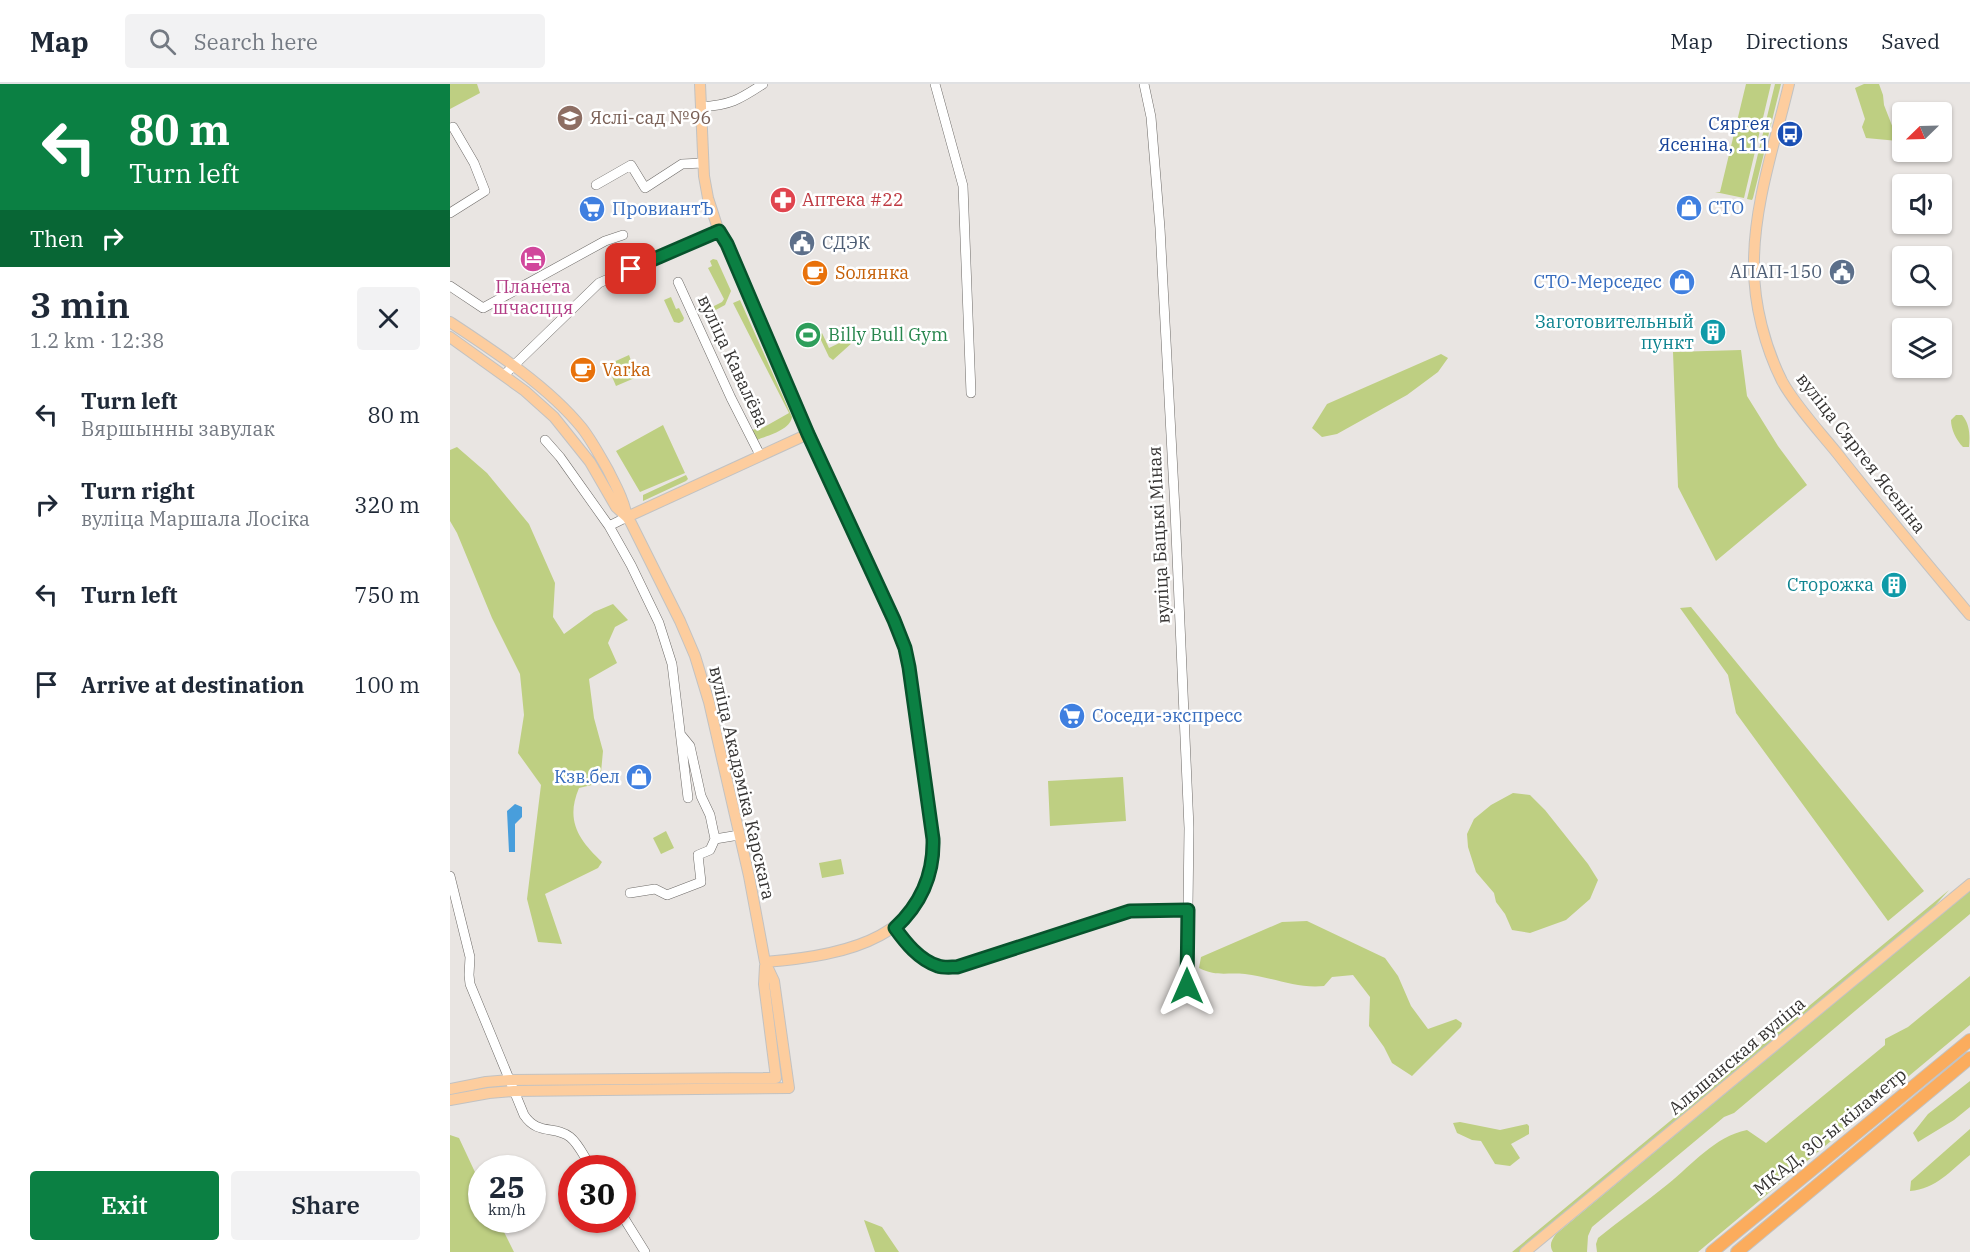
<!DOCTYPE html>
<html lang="en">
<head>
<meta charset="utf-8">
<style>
  body { margin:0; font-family:"IBM Plex Serif",serif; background:#f2f2f3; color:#1f2937; height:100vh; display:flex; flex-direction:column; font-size:22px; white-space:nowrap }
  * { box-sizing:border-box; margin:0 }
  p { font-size:20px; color:#747a83 }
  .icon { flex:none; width:33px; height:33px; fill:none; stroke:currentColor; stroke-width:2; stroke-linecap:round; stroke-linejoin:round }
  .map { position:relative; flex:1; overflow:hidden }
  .side { display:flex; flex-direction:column; background:#fff; width:450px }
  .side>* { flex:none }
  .guide { background:#0b8043; color:#fff; overflow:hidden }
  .needle { width:39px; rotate:247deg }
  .buttons { position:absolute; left:1442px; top:18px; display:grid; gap:12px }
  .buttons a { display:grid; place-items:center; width:60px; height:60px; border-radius:6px; background:#fff; box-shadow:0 2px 4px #0004; font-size:30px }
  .speed { position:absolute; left:18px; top:1071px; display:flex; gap:12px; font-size:30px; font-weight:700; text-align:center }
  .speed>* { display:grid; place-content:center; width:78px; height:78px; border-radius:50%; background:#fff; box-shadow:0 2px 4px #0004; line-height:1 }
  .speed small { font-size:15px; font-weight:400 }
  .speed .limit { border:9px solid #d22; background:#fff; color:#111 }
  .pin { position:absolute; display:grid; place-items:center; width:51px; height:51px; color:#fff; margin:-26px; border-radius:12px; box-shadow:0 3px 9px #0006 }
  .me { position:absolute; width:66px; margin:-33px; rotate:0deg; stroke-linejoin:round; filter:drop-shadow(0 0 4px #0008) }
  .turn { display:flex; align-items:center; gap:21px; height:126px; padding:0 30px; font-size:27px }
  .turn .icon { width:78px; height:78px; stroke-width:2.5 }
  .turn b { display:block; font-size:42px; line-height:51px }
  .then { display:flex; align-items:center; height:57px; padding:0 30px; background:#0003; gap:12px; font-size:22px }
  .round { display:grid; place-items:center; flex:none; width:63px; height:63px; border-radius:6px; background:#f2f2f3 }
  .summary { display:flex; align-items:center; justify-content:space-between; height:102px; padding:0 30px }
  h1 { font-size:36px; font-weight:600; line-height:45px }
  .primary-button { display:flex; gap:12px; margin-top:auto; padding:12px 30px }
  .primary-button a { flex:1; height:69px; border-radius:6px; background:#0b8043; color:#fff; font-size:24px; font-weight:600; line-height:69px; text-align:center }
  .primary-button a+a { background:#f2f2f3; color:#1f2937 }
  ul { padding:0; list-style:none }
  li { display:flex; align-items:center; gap:18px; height:90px; padding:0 30px }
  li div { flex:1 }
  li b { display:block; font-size:22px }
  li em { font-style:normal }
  header { display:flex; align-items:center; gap:36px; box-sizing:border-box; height:84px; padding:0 30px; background:#fff; border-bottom:2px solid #e0e1e3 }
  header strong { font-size:28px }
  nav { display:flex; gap:33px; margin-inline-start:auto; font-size:21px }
  .search { width:420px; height:54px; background:#f2f2f3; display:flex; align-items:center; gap:15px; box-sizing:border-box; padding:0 21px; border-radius:6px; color:#747a83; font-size:22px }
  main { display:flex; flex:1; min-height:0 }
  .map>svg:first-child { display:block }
  .green { fill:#becf82 }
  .water { fill:#489edc }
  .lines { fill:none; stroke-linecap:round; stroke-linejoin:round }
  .minor-casing { stroke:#6e6b68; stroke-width:10 }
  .major-casing { stroke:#c2c2c2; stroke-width:12 }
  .highway-casing { stroke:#c2c2c2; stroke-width:14 }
  .minor { stroke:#fff; stroke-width:9 }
  .major { stroke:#fdcd9e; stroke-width:10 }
  .highway { stroke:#fbac5d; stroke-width:12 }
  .route-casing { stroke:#07532c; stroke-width:15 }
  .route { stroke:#0b8043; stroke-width:10 }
  .labels { text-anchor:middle; stroke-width:5; stroke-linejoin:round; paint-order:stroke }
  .education-label { font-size:18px; fill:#785e54; stroke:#fff; text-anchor:start }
  .transit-label { font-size:18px; fill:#164399; stroke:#fff; text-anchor:end }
  .health-label { font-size:18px; fill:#be3a42; stroke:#fff; text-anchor:start }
  .shop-label { font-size:18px; fill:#366cbe; stroke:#fff; text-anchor:start }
  .service-label { font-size:18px; fill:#4e5e75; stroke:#fff; text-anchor:start }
  .food-label { font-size:18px; fill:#c56008; stroke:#fff; text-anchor:start }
  .hotel-label { font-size:18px; fill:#b23c85; stroke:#fff }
  .culture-label { font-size:18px; fill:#0d838f; stroke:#fff; text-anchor:end }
  .leisure-label { font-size:18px; fill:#27864d; stroke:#fff; text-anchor:start }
  .street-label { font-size:18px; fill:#353332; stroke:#fff }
</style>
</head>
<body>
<header>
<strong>Map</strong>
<div class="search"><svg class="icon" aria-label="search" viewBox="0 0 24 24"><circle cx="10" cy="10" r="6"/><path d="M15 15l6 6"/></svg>Search here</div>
<nav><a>Map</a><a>Directions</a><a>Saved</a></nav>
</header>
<main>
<section class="side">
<div class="guide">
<div class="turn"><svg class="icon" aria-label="left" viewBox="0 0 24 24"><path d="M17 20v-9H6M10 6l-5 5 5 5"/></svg><div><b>80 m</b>Turn left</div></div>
<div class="then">Then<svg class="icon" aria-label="right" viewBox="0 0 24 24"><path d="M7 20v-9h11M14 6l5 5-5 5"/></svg></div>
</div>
<div class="summary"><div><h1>3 min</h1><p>1.2 km · 12:38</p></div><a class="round"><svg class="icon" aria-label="close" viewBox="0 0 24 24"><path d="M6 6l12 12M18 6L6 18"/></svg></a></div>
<ul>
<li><svg class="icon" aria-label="left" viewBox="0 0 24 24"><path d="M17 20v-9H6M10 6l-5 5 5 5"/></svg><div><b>Turn left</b><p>Вяршынны завулак</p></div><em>80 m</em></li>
<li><svg class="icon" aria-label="right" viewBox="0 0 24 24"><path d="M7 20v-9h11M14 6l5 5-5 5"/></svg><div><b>Turn right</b><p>вуліца Маршала Лосіка</p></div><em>320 m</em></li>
<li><svg class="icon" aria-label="left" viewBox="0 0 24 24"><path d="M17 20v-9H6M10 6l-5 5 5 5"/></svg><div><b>Turn left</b></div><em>750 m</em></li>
<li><svg class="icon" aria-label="arrive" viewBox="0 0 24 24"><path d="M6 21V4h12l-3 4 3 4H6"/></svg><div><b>Arrive at destination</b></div><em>100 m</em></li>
</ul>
<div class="primary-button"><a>Exit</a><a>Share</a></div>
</section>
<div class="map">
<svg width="1520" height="1168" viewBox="0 0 1520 1168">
  <rect width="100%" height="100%" fill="#e9e5e2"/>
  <path class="green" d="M0,0h27l3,9 -30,16z
    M1296,0h25l-27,114 -29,-6h5z
    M1325,0h6l-28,114 -1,2 -5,-1z
    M1414,0h15l4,11 1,10 14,36 -32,-3 -4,-11 3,-8 -10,-31z
    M263,175l4,1 14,31 -6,14 -13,7 -2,-4 12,-6 2,-3 -16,-31 4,-2 -2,-5z
    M221,213l5,12 3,-1 5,10 -1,3 -4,2 -5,-1 -10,-22z
    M290,216l52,117c-2,13 -23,18 -35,23l-5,-10 4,-1 1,2 32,-18 -56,-110z
    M372,249l7,15 23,-11 1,5 -20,18 -4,-3 -10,-21z
    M1291,266l6,46 31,50 29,39 -91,76 -38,-74 -5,-135z
    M991,270l7,4 -10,14 -31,23 -70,39 -15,3 -10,-9 15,-24z
    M179,271l8,22 -21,9 -9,-21z
    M1506,331h6c8,9 8,21 7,32h-6c-7,-7 -12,-18 -12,-27z
    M213,341l22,48 -45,19 -24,-41z
    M7,363l30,26 42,51 26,59 -2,34 11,17 30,-22 19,-8 15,16 -13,7 -7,16 9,20 -28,16 5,39 9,33 -3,32 -21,5c-14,33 0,52 23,74l-4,6 -53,26 17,50 -24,-2 -11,-43 14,-114 -23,-32 6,-38 -4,-41 -28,-56 -35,-85 -7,-12v-71z
    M236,391l2,4 -2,2 -43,20v-6z
    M1241,523l233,284 -36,30 -152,-208 -8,-38 -48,-67z
    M673,693l3,44 -76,5 -2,-45z
    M1063,709l17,2 15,15 43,54 10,16 -8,19 -24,21 -36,13 -18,-3 -7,-16 -9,-12 -2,-9 -18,-21 -8,-25 -1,-13 7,-15 17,-14z
    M216,747l8,17 -13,6 -8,-16z
    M391,775l3,15 -22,4 -3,-15z
    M1499,806l-18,20 -412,342h-7z
    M1520,806v24l-236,199 -10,4 -132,110 -4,9 -1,16h-34c-4,-7 -2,-11 3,-18z
    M857,837l78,37 13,18 13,30 17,23 28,-10 6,4 -1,4 -49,49 -20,-13 -8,-16 -15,-21 1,-29 -17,-22 -21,2 -8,9c-27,3 -52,-9 -79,-12 -19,-2 -27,3 -46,-6l2,-11 81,-35z
    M1520,892v49l-272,227h-101l-1,-8 2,-6c23,-19 47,-35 70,-54 25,-20 46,-47 79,-54l19,13 119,-98v-6l23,-12z
    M1520,997v26l-16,13 -36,22 -5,-9 15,-19z
    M1010,1038l40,8 27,-6 2,2v8l-18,10 9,14 -10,8 -15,-2 -14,-23 -9,-1 -15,-7 -4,-10z
    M1520,1045v26c-20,16 -34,34 -60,36l1,-10z
    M0,1051l9,3 22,47 1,35h16l16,32h-64z
    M414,1136l18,7 17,25h-24z"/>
  <path class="water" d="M65,720l7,3v10l-7,7v28h-6l-2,-41z"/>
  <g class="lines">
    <defs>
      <path id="minor" d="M485,0l28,102 8,207
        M694,0l7,33 9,111 15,282 14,318 -2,158
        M251,23c29,-2 38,-7 62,-23
        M146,101l35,-20 14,23 37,-24 21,-1
        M0,129l35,-22 -11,-28 -21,-36
        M228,198l53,116 29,57
        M0,202l33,22 122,-67 18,-6
        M54,291l95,-92 120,-52
        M95,356l15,17 49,69 22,39 28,58 13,41 16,134
        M159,442l18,-9
        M265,755l24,-4
        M0,792l20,81 -1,18 1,9 54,131c14,21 31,10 46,22 9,7 15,22 22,31
        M180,809l25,-4 12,6 34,-13 -3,-27 12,-5 5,-11 -5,-24 -9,-19 -11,-50 -9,-11
        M445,844c10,14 24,32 43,38 5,2 13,1 19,1l173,-56 58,-1
        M172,1131l23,37"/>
      <path id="major" d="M250,0l4,92 4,22 12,37
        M1339,0c-14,59 -36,122 -35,183 0,38 11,80 28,114 13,24 38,51 55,72 43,55 88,108 133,162
        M269,147l8,13 81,190 71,152 26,62 28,191c3,99 -88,117 -168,123
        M0,238c44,29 99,65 132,106 10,13 18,28 26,42 8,16 16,30 19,47
        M0,253l75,54 29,26 36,45 26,45 11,10 4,6 49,98 15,35 14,46 40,174 16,86 9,19 15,107 -275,3 -25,2 -39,7
        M177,433l181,-83
        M0,1005l36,-7 24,-2 266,-2 -12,-94 1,-18
        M1075,1168l445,-368"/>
      <path id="highway" d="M1262,1168l258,-212
        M1287,1168l233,-194"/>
    </defs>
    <use href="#minor" class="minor-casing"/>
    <use href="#major" class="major-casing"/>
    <use href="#highway" class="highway-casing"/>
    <use href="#minor" class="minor"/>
    <use href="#major" class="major"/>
    <use href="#highway" class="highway"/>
  </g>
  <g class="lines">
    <defs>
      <path id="route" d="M181,185l88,-38 8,13 81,190 86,186 11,28 4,19 24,172c1,35 -12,65 -38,89 10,14 24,32 43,38 5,2 13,1 19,1l173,-56 58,-1 -1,76"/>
    </defs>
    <use href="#route" class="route-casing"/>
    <use href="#route" class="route"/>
  </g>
  <defs>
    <symbol id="school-disc" viewBox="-11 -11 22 22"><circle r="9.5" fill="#8d6e63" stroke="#fff"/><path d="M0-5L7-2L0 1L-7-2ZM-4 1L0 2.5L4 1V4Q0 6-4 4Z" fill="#fff"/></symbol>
    <symbol id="bus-disc" viewBox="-11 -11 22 22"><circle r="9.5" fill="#1a4fb4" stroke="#fff"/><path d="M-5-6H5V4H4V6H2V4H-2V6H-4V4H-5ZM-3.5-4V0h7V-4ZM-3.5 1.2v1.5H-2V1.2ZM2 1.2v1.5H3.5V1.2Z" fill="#fff"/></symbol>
    <symbol id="pharmacy-disc" viewBox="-11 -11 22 22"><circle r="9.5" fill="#e0444e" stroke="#fff"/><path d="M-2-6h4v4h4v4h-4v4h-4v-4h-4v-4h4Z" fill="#fff"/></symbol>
    <symbol id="shop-disc" viewBox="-11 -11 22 22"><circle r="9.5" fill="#3f7fe0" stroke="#fff"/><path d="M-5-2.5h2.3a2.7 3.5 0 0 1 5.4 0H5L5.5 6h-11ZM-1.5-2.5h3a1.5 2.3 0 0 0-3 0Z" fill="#fff"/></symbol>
    <symbol id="supermarket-disc" viewBox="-11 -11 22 22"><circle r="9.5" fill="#3f7fe0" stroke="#fff"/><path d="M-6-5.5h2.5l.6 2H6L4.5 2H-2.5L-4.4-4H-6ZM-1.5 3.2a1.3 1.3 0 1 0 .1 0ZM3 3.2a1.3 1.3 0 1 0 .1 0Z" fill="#fff"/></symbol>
    <symbol id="civic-disc" viewBox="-11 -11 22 22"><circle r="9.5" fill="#5c6f8a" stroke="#fff"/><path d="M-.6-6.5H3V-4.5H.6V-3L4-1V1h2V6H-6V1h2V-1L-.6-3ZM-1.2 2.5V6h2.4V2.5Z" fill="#fff"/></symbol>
    <symbol id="hotel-disc" viewBox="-11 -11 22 22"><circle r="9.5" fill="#d1479c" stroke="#fff"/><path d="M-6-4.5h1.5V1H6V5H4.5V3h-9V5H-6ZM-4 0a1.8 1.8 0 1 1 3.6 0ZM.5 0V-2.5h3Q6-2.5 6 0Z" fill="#fff"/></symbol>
    <symbol id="cafe-disc" viewBox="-11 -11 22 22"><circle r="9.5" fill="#e8710a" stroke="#fff"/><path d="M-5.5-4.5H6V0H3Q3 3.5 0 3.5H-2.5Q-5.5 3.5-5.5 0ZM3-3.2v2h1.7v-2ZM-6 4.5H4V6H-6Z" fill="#fff"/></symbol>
    <symbol id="building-disc" viewBox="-11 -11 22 22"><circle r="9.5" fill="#0f9aa8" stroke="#fff"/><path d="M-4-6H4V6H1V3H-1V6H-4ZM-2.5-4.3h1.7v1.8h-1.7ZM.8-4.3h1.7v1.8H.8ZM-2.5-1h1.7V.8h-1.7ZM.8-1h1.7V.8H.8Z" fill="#fff"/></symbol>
    <symbol id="stadium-disc" viewBox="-11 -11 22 22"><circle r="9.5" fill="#2e9e5b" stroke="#fff"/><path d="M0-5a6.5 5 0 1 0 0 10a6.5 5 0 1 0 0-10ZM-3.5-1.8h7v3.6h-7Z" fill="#fff"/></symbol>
  </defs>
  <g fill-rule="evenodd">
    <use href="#school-disc" x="105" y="19" width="30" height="30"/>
    <use href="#bus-disc" x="1325" y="35" width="30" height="30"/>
    <use href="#pharmacy-disc" x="318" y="101" width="30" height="30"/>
    <use href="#shop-disc" x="1224" y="109" width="30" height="30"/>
    <use href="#supermarket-disc" x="127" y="110" width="30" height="30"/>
    <use href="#civic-disc" x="337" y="144" width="30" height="30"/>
    <use href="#hotel-disc" x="68" y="160" width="30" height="30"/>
    <use href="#civic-disc" x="1377" y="173" width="30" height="30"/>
    <use href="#cafe-disc" x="350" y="174" width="30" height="30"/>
    <use href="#shop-disc" x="1217" y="183" width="30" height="30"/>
    <use href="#building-disc" x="1248" y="233" width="30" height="30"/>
    <use href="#stadium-disc" x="343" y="236" width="30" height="30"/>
    <use href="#cafe-disc" x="118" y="271" width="30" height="30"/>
    <use href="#building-disc" x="1429" y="486" width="30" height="30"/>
    <use href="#supermarket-disc" x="607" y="617" width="30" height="30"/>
    <use href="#shop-disc" x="174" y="678" width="30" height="30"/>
  </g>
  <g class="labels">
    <g class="education-label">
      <text x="140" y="40">Яслі-сад №96</text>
    </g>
    <g class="transit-label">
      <text x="1320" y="46">Сяргея<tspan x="1320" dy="21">Ясеніна, 111</tspan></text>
    </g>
    <g class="health-label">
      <text x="352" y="122">Аптека #22</text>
    </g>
    <g class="shop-label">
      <text x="1258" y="130">СТО</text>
      <text x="162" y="131">ПровиантЪ</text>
      <text x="1212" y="204" text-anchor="end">СТО-Мерседес</text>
      <text x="642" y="638">Соседи-экспресс</text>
      <text x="170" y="699" text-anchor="end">Кзв.бел</text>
    </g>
    <g class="service-label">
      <text x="372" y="165">СДЭК</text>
      <text x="1372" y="194" text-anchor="end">АПАП-150</text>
    </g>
    <g class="food-label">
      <text x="385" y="195">Sолянка</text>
      <text x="152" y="292">Varka</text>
    </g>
    <g class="hotel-label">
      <text x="83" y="209">Планета<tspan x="83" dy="21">шчасцця</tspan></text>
    </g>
    <g class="culture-label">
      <text x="1244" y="244">Заготовительный<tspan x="1244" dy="21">пункт</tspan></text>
      <text x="1424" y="507">Сторожка</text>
    </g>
    <g class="leisure-label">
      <text x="378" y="257">Billy Bull Gym</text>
    </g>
    <g class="street-label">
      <text transform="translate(283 277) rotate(65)" y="6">вуліца Кавалёва</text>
      <text transform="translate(1411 369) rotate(52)" y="6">вуліца Сяргея Ясеніна</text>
      <text transform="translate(709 451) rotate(-93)" y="6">вуліца Бацькі Міная</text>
      <text transform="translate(292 699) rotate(77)" y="6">вуліца Акадэміка Карскага</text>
      <text transform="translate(1287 972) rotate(-40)" y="6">Альшанская вуліца</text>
      <text transform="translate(1380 1048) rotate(-39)" y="6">МКАД, 30-ы кіламетр</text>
    </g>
  </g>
</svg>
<div class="buttons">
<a><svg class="needle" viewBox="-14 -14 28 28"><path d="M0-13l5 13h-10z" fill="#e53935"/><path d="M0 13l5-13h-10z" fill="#747a83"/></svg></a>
<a><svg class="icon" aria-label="sound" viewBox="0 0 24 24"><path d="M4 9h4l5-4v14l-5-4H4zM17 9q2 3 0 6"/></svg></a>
<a><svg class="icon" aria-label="search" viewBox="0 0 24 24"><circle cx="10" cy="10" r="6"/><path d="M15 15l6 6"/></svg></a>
<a><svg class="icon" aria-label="layers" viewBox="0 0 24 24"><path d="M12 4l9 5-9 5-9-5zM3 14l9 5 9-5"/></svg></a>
</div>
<div class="speed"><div>25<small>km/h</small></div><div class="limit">30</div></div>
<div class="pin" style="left:181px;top:185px;background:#d93025"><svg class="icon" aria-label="arrive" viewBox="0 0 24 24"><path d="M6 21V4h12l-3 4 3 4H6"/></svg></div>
<svg class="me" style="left:737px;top:902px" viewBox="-20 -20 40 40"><path d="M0-17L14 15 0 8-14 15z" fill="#0b8043" stroke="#fff" stroke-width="4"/></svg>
</div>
</main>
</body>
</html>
